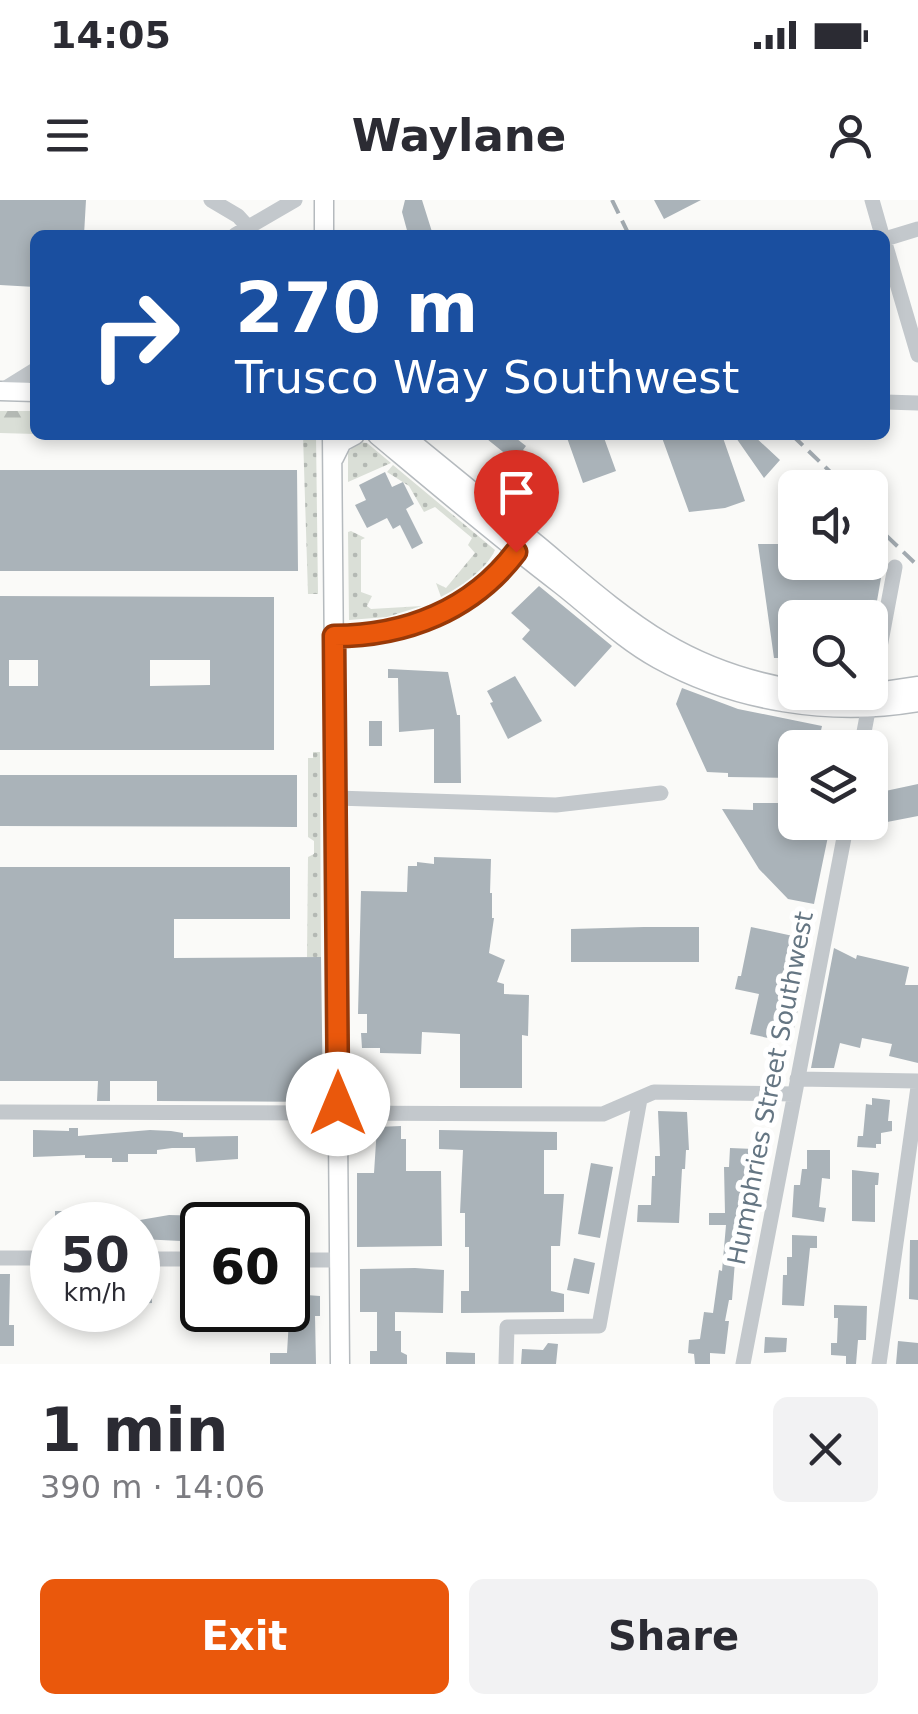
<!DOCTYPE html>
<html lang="en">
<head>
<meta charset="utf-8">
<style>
  body { margin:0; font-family:"DejaVu Sans",sans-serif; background:#f2f2f3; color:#2b2b33; height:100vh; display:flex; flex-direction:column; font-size:38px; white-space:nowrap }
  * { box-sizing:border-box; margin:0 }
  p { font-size:32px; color:#7c7c81 }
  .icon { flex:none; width:55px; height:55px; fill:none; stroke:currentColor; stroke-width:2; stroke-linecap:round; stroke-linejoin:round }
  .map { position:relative; height:1164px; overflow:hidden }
  .side { display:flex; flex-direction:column; background:#fff; flex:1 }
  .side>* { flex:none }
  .banner { position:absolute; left:30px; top:30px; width:860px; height:210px; border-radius:15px; box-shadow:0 5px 15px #0003; background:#1a4fa0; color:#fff; overflow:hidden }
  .buttons { position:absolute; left:778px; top:270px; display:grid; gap:20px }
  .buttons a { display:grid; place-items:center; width:110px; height:110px; border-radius:15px; background:#fff; box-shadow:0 5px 15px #0003; font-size:50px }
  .speed { position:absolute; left:30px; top:1002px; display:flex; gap:20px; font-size:50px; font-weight:700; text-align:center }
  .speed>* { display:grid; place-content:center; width:130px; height:130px; border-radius:50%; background:#fff; box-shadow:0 5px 15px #0003; line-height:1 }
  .speed small { font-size:25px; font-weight:400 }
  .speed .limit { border:5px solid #111; border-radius:15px; background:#fff; color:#111 }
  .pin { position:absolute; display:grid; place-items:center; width:85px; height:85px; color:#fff; margin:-102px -42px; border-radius:50% 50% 50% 0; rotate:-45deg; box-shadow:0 0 10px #0007 }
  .pin .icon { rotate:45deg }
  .me { position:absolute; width:110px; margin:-55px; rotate:0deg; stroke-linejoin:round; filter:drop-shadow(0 0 8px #0008) }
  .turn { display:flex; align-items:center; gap:35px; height:210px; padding:0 40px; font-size:45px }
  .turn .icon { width:130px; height:130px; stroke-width:2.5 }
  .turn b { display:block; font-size:70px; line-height:85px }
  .round { display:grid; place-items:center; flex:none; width:105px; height:105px; border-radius:15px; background:#f2f2f3 }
  .headline { display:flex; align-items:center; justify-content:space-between; height:170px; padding:0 40px }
  h1 { font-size:60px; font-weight:800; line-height:75px }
  .action { display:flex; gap:20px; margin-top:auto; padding:20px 40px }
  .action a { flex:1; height:115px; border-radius:15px; background:#ea580c; color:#fff; font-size:40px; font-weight:800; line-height:115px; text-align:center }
  .action a+a { background:#f2f2f3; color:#2b2b33 }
  .status { display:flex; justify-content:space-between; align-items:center; height:70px; padding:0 50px; background:#fff; direction:ltr }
  .status svg { height:28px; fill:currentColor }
  header { display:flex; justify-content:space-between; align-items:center; height:130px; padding:0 40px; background:#fff; font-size:45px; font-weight:800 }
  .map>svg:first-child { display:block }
  .grass { fill:url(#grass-dots) }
  .forest { fill:url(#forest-firs) }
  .building { fill:#aab3b9; fill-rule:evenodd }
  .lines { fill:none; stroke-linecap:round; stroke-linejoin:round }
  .major-casing { stroke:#b5babe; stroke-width:21 }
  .minor { stroke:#c3c8cc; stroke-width:15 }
  .major { stroke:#fff; stroke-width:18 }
  .rail { stroke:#a2aab0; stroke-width:4; stroke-dasharray:15 8; stroke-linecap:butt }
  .route-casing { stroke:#983908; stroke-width:25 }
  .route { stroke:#ea580c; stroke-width:18 }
  .labels { text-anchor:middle; stroke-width:10; stroke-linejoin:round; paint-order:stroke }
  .street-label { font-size:25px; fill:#657683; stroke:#fff }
</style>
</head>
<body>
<div class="status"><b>14:05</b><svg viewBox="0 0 49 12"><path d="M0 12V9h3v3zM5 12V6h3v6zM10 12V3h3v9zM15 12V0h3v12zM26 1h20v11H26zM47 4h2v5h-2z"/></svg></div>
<header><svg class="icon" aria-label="menu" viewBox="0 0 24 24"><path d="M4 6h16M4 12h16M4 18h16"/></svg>Waylane<svg class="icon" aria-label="person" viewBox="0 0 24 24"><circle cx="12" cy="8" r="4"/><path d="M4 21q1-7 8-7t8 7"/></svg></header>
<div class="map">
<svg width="918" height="1164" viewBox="0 0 918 1164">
  <defs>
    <pattern id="grass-dots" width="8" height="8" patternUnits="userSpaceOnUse" patternTransform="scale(2.5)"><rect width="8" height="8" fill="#dadfd7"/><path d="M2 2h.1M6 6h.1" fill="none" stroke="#b4b9b4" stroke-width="1.8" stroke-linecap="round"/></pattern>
    <pattern id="forest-firs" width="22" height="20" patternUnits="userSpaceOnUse" patternTransform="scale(2.5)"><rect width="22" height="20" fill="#dadfd7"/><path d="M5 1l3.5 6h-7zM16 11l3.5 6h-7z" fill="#b4b9b4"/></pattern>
  </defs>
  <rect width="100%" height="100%" fill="#fafaf8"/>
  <path class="grass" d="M303,235h13l2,159h-10z
    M359,242l8,1 24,20 -43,19v-30z
    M393,265l102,85c-9,20 -35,37 -54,47l-5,-14 10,5 29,-35 -7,-8 4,-7 -37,-31 -11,5 -15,-26 -22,-14z
    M351,331l14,7 -4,2v52l11,4 -5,10 4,3 51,-3 -35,11 -38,3 -1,-88z
    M313,552h7l1,205h-14l1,-100 6,-3v-13l-6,-4v-79h5z"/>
  <path class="forest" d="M0,211h35v23l-35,-1z"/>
  <path class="building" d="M0,0h86l-2,35h-49v52l-35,-2z
    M405,0h17l11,35 -25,-1 -6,-22z
    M654,0h47l-37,19z
    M482,235h30l14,11 -3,4 4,4 -9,10z
    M566,235h37l13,36 -33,12z
    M661,235h61l23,66 -20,7 -36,4z
    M734,235h19l27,25 -16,18z
    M0,270h297l1,101h-298z
    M385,272l7,15 11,-5 11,22 -8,5 17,34 -11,6 -12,-24 -7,4 -6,-11 -20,10 -12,-23 11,-5 -7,-15z
    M758,344h37v18h48l38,16 -7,40h-16l2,-14 -42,-1v15h-23v40h-21z
    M539,386l73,60 -37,41 -53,-48 8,-9 -19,-17z
    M0,396l274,1v153h-274zM9,460h29v26h-29zM150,460h60v25l-60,1z
    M388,469l60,3 9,43h3l1,68h-27v-54l-35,3 -1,-54h-10z
    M515,476l27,45 -34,18 -18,-36 3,-1 -6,-11z
    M682,488l56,21 84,17 -5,22h-22v30l-67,-1v-4l-21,-1 -31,-68z
    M369,521h13v25h-13z
    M0,575h297v52l-297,-1z
    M918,584v32l-36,7 -6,-30z
    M753,603h29v8l13,1v10h36l-17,82 -26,-5 -29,-30 -37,-60 31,1z
    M434,657l57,2 -1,34h2v25h2l-5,35 16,7 -8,22 7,2v10l25,1 -1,41 -6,-1v53h-62v-54l-38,-2 -1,22 -41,-1v-5h-18l-1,-15h6v-19h-9l3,-123 46,1 1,-26h9v-4l17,2z
    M0,667h290v52h-116v39l147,-1 2,145 -166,-1v-20h-47v20h-13l1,-20h-98z
    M644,727h55v35h-128v-33z
    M751,727l42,9 -4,20 19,4 -17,83 -41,-9 9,-40 -24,-5 3,-13h3z
    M834,748l22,11 1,-4 52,12 -4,18h13v78l-29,-7 3,-12 -30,-6 -2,10 -20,-5 -6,25h-23z
    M872,898l18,2 -2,21h4v10l-11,2v11h-5v4l-19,-1 1,-11h5l3,-32 6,1z
    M658,911l29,1 2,38h-3l-1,19h-3l-3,54 -42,-1 1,-17h13l1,-29h3v-20h5z
    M401,926v13h5v32h35l1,75 -85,1v-74h17l3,-46z
    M69,928h9v8l72,-6 21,1 12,2v4l55,-1v23l-42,3 -1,-14h-23l-15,2v4h-29v8h-16v-4h-27v-3l-52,2v-27l36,1z
    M439,930l118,2v18h-13v44h20l-4,52h-9v45l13,3v18l-103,1v-22h8v-44h-4v-34h-5l3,-63 -24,-1z
    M730,948l24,1 -2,34h-9v23h-5l3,45 -1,11 -5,-1 -3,39h-3l-4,21h4l-4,33 -15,-1v11h-15l-1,-10 -6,-1 1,-13 11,-1 4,-27 9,1 6,-43 3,1 4,-46h-17v-12h16l-1,-46h5z
    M807,950h23v29l-8,-1 -3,29 7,1 -2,14 -32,-5 2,-32h6l2,-16h5z
    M591,963l22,4 -13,71 -22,-4z
    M852,970l27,3 -1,12h-3v37l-23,-1z
    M55,1011h45l1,14h-46z
    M169,1015l42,1v9h-9v17l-62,-3v-19z
    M298,1017v32h-10v-31z
    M792,1035l25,1v12h-7l-6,58 -22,-1 1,-30h4v-18h5z
    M910,1040h8v60l-9,-1z
    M574,1058l21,5 -6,31 -22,-4z
    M415,1068l29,2 -1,43 -48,-1v19h6v21l6,3v9h-37v-13h7v-39h-17v-43z
    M0,1074h10l-1,51h5v21h-14z
    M138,1081h13l1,22 -14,1z
    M306,1095l14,1v20h-5l1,48h-46v-11h17l3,-51h3v-5z
    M834,1105l33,1 -1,34h-8l-2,24h-10v-8l-15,-1v-12h6l1,-25h-4z
    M765,1137l22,1 -1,14 -22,1z
    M898,1141l20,2v21h-22z
    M548,1143l10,1 -2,20h-35l1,-15 21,1z
    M446,1152l29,1v11h-29z"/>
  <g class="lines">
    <defs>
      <path id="major" d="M324,35v-35
        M0,191l35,1
        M332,235l8,929
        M377,235c61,51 121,102 184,150 32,25 62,55 97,74 78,43 172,58 260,43
        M403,235c45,37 91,74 136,111 86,72 141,124 256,143
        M334,258l8,-16 13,-7
        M847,492l24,1 47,-7"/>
    </defs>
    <use href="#major" class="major-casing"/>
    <path class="minor" d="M211,0l27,16 10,11
      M872,0l10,35
      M235,35l60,-35
      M885,39l33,-10
      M885,43l33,112
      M1,191l34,-21
      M885,202l33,1
      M335,437c78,-1 139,-31 187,-93
      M861,548l34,-181
      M336,598l220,7 105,-12
      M797,879l121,2
      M0,912l603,2 51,-22 140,2
      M0,1058h52
      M138,1059h64
      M288,1060h51
      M506,1164l1,-37 92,-1 41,-227
      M743,1164l104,-542
      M879,1164l39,-277"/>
    <use href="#major" class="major"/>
    <path class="rail" d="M612,0l17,35
      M792,235l55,53
      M870,320l48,46"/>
  </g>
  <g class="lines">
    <defs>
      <path id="route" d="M338,904l-4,-468c72,0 138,-26 182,-84"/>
    </defs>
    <use href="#route" class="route-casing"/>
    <use href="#route" class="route"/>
  </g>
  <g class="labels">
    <g class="street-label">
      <text transform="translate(770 888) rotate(-79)" y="9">Humphries Street Southwest</text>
    </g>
  </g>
</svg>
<div class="buttons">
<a><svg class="icon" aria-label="sound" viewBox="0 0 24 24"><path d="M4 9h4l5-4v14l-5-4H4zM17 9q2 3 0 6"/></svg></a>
<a><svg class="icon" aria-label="search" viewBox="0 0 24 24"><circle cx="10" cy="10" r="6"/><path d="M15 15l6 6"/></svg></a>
<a><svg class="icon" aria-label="layers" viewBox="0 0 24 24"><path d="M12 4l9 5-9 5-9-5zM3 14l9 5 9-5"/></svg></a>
</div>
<div class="speed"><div>50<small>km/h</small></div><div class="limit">60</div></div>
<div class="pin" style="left:516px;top:352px;background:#d93025"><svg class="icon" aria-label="arrive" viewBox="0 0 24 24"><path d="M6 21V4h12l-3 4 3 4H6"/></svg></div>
<svg class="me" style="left:338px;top:904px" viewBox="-20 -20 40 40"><circle r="19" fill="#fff"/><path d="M0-13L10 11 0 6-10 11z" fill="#ea580c"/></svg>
<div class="banner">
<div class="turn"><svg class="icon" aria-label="right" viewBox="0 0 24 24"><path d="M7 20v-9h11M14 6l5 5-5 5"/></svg><div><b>270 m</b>Trusco Way Southwest</div></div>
</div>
</div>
<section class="side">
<div class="headline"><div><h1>1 min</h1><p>390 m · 14:06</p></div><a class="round"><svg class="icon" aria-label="close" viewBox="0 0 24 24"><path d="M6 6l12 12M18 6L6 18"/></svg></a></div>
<div class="action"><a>Exit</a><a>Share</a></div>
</section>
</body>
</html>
